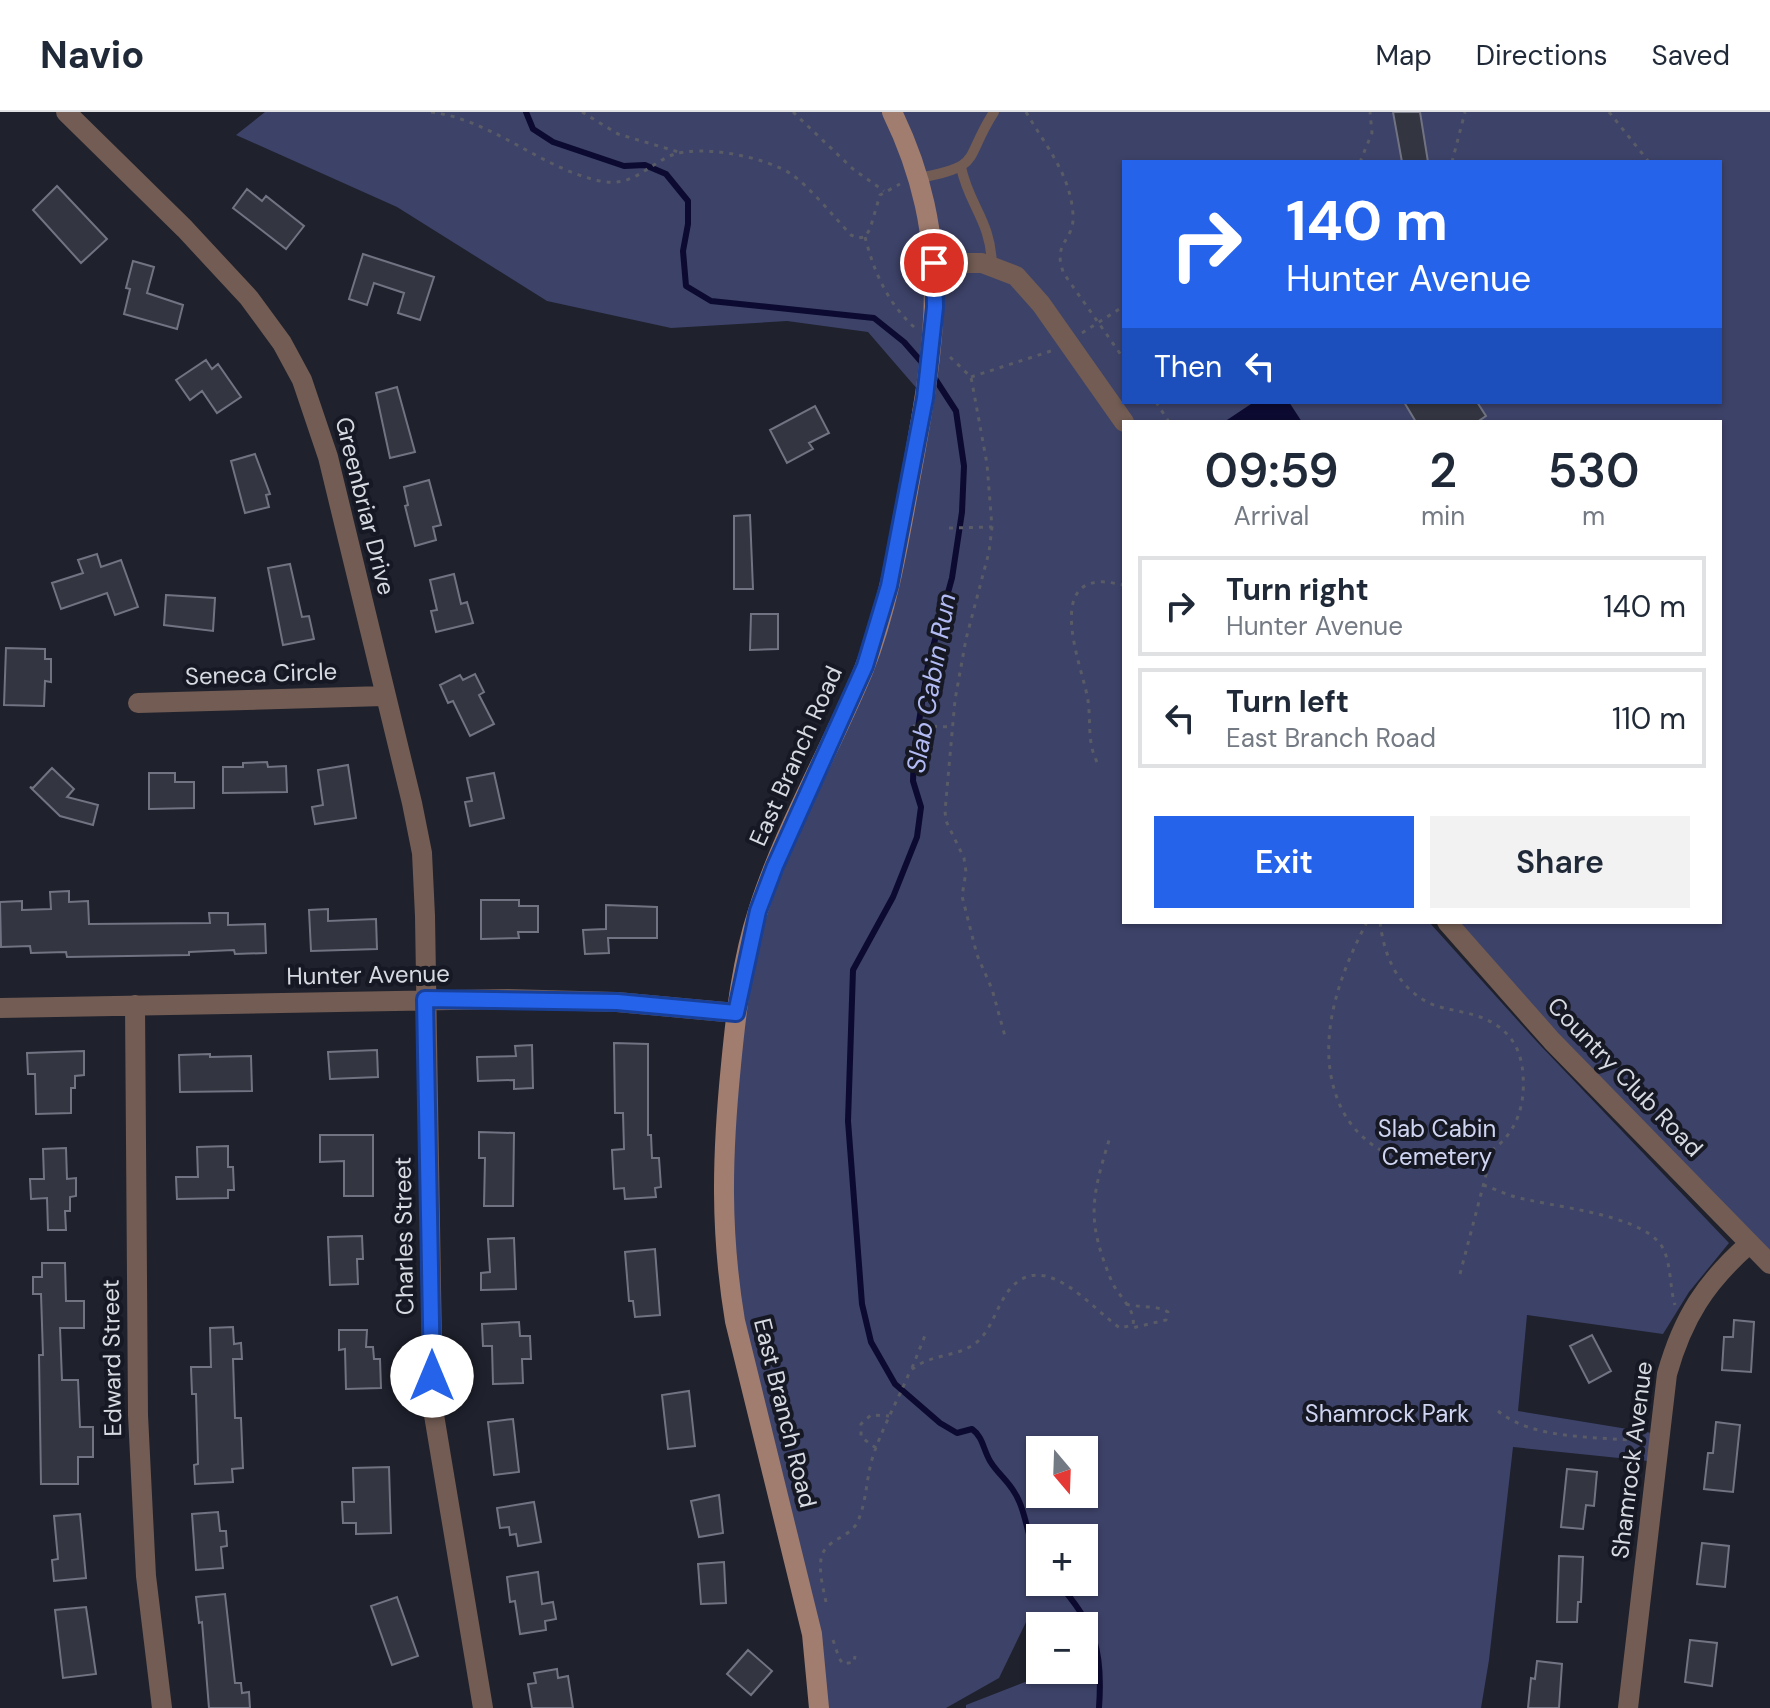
<!DOCTYPE html>
<html lang="en">
<head>
<meta charset="utf-8">
<style>
  body { margin:0; font-family:"DM Sans",sans-serif; background:#f2f2f3; color:#1f2937; height:100vh; display:flex; flex-direction:column; font-size:30px; white-space:nowrap }
  * { box-sizing:border-box; margin:0 }
  p { font-size:26px; color:#747a83 }
  .icon { flex:none; width:44px; height:44px; fill:none; stroke:currentColor; stroke-width:2; stroke-linecap:round; stroke-linejoin:round }
  .map { position:relative; flex:1; overflow:hidden }
  .panel { position:absolute; left:1122px; top:308px; width:600px; height:504px; display:flex; flex-direction:column; background:#fff; border-radius:0px; box-shadow:0 2px 6px #0004 }
  .panel>* { flex:none }
  .banner { position:absolute; left:1122px; top:48px; width:600px; height:244px; border-radius:0px; box-shadow:0 2px 6px #0004; background:#2563eb; color:#fff; overflow:hidden }
  .needle { width:52px; rotate:161deg }
  .buttons { position:absolute; left:1026px; top:1324px; display:grid; gap:16px }
  .buttons a { display:grid; place-items:center; width:72px; height:72px; border-radius:0px; background:#fff; box-shadow:0 2px 6px #0004; font-size:40px }
  .pin { position:absolute; display:grid; place-items:center; width:68px; height:68px; color:#fff; margin:-34px; border:4px solid #fff; border-radius:50%; box-shadow:0 2px 8px #0007 }
  .me { position:absolute; width:88px; margin:-44px; rotate:0deg; stroke-linejoin:round; filter:drop-shadow(0 0 6px #0008) }
  .turn { display:flex; align-items:center; gap:28px; height:168px; padding:0 32px; font-size:36px }
  .turn .icon { width:104px; height:104px; stroke-width:2.5 }
  .turn b { display:block; font-size:56px; line-height:68px }
  .then { display:flex; align-items:center; height:76px; padding:0 32px; background:#0003; gap:16px; font-size:30px }
  .eta { display:flex; justify-content:space-evenly; align-items:center; height:136px; text-align:center }
  .eta b { font-size:48px; font-weight:600; line-height:56px }
  .button { display:flex; gap:16px; margin-top:auto; padding:16px 32px }
  .button a { flex:1; height:92px; border-radius:0px; background:#2563eb; color:#fff; font-size:32px; font-weight:600; line-height:92px; text-align:center }
  .button a+a { background:#f2f2f3; color:#1f2937 }
  ul { padding:0; list-style:none }
  li { display:flex; align-items:center; gap:24px; height:100px; margin:0 16px 12px; padding:0 16px; border:4px solid #e0e1e3; border-radius:0px }
  li div { flex:1 }
  li b { display:block; font-size:30px }
  li em { font-style:normal }
  header { display:flex; align-items:center; gap:48px; box-sizing:border-box; height:112px; padding:0 40px; background:#fff; border-bottom:2px solid #e0e1e3 }
  header strong { font-size:38px }
  nav { display:flex; gap:44px; margin-inline-start:auto; font-size:28px }
  .map>svg:first-child { display:block }
  .green { fill:#3d4268; fill-rule:evenodd }
  .water { fill:#0c0a30 }
  .lines { fill:none; stroke-linecap:round; stroke-linejoin:round }
  .stream { stroke:#0c0a30; stroke-width:6 }
  .building { fill:#333541; stroke:#717382; stroke-width:2 }
  .path { stroke:#595b66; stroke-width:3; stroke-dasharray:4 6; stroke-linecap:butt }
  .service { stroke:#725c53; stroke-width:10 }
  .minor { stroke:#725c53; stroke-width:20 }
  .secondary { stroke:#a07d6e; stroke-width:20 }
  .route-casing { stroke:#184099; stroke-width:20 }
  .route { stroke:#2563eb; stroke-width:14 }
  .labels { text-anchor:middle; stroke-width:8; stroke-linejoin:round; paint-order:stroke }
  .street-label { font-size:24px; fill:#d8dae2; stroke:#161823 }
  .park-label { font-size:24px; fill:#d0d5f2; stroke:#161823 }
  .water-label { font-size:26px; font-style:italic; fill:#b3bbf4; stroke:#161823 }
</style>
</head>
<body>
<header>
<strong>Navio</strong>
<nav><a>Map</a><a>Directions</a><a>Saved</a></nav>
</header>
<div class="map">
<svg width="1770" height="1596" viewBox="0 0 1770 1596">
  <rect width="100%" height="100%" fill="#1f212d"/>
  <path class="green" d="M265,0h1505v1149l-318,-339h268v-500h-596v500h305l109,121 191,200 -40,49 -26,42 -136,-19 -9,96 134,22 -4,28 -135,-14 -24,213 -8,48h-515v-3l90,-35h28v-44h-44v9l-11,-19 -30,62 -53,30h-127l-97,-492 24,-260 119,-291 60,-267 -57,-66 -81,-11 -116,7 -124,-27 -150,-94 -161,-72zM1124,50h596v240h-596zM1040,1338h44v44h-44zM1040,1426h44v44h-44z"/>
  <path class="water" d="M1254,290h35l13,20h-78z"/>
  <g class="lines">
    <path class="stream" d="M526,0l7,17 20,13 71,24 21,-1 21,9 22,27v23l-5,27 3,35 25,15 163,17 30,24 21,24
      M932,262l24,37 8,55 -2,46 -10,66 -24,87 -14,88 -1,28 8,26 -4,30 -24,60 -40,73 -5,151 14,183 9,38 24,42 45,39 17,10 15,-4c11,8 11,20 18,32 9,15 21,21 29,40 9,20 8,40 21,58
      M1057,1470c39,43 46,70 42,126"/>
  </g>
  <path class="building" d="M1393,0h27l8,50h-26z
    M57,74l50,53 -26,24 -48,-53z
    M247,77l15,12 4,-5 38,30 -18,23 -53,-41z
    M363,142l71,23 -14,43 -22,-7 6,-20 -30,-10 -7,22 -18,-6z
    M133,149l21,6 -7,26 36,12 -6,24 -53,-15 6,-25 -4,-1z
    M206,248l6,9 6,-5 23,33 -24,16 -15,-22 -12,9 -14,-20z
    M397,275l18,65 -25,6 -14,-65z
    M1404,290h73l9,14 -9,6h-61z
    M815,294l14,27 -20,10 4,6 -26,14 -17,-33z
    M255,342l15,40 -4,1 3,12 -24,6 -14,-52z
    M429,368l12,45 -8,2 3,13 -21,6 -10,-40 3,-1 -4,-18z
    M750,403l3,74h-19v-73z
    M97,442l4,13 20,-7 17,47 -23,8 -8,-22 -46,16 -9,-26 31,-10 -5,-13z
    M290,452l12,53 7,-1 5,23 -31,6 -15,-77z
    M454,462l7,30 6,-2 6,21 -37,9 -5,-21 6,-1 -7,-30z
    M166,483l49,3 -2,33 -49,-6z
    M751,502h27v35l-28,1z
    M6,536l39,1v10h6v23l-6,-1 -1,25 -40,-1z
    M475,562l9,18 -5,3 15,29 -24,12 -17,-35 -5,2 -8,-18 20,-10 3,5z
    M267,650l1,5 18,-1 1,26 -64,1v-26h20v-4z
    M348,653l8,53 -41,6 -3,-17 11,-2 -5,-35z
    M52,656l22,21 -7,8 31,8 -5,20 -33,-9 -30,-29 3,1z
    M149,661h26v9h19v26l-45,1z
    M494,661l10,45 -34,8 -5,-24 7,-1 -5,-23z
    M69,779v11l19,-1 1,23 121,-1 -1,-10h19v12l37,-1 1,29 -31,1 -1,-4 -45,2v3l-122,2 -1,-5 -35,1 -1,-7 -29,1 -1,-45 22,-1v9l29,-1 -1,-17z
    M481,788h38v6h19v26h-20l1,6 -38,1z
    M606,793l51,2v31h-49l1,15 -24,1 -2,-24 23,-1z
    M328,797v12l48,-2 1,30 -66,2 -2,-41z
    M614,931l34,1v91h3l1,23h7l2,29 -6,1 1,9 -31,2 -1,-11 -10,1 -2,-39 12,-1 -1,-36h-8z
    M532,933l1,43 -19,1v-9l-36,1 -1,-24 39,-1 -1,-10z
    M377,938l1,27 -48,2 -2,-27z
    M84,939v24l-9,1v12h-4v25l-35,1 -1,-40h-7l-1,-21z
    M210,942v3l41,-1 1,35 -72,1 -1,-37z
    M479,1020l35,1 -1,73h-29l1,-48h-6z
    M320,1023h53v61h-29v-35l-24,1z
    M228,1034v21h5l1,23h-6v8l-51,1 -1,-22h22l-1,-30z
    M66,1036l1,31 9,-1v18l-6,1v14h-5l1,19h-18l-1,-32 -16,1 -1,-20h14l-1,-30z
    M362,1124l1,23h-6l1,25 -28,1 -2,-48z
    M514,1126l2,51 -35,1v-17l9,-1 -2,-33z
    M655,1137l5,66 -25,2 -2,-16h-4l-4,-49z
    M42,1151h23l1,38h18v27h-24l2,52h16l2,47h13v30h-15v27h-37l-2,-129h4l-2,-61h-8v-17h9z
    M1734,1208l20,2 -3,50 -29,-2 2,-33h9z
    M519,1210l1,14h10l1,23h-9l1,24 -30,1 -1,-38h-9l-1,-22z
    M233,1215l1,17 7,-1 1,16h-9l2,59h6l2,50 -11,1 1,13 -38,2 -1,-19 4,-1 -2,-70h-4l-1,-27h20l-1,-39z
    M339,1218h28l-1,17h7l1,12h6l1,29 -35,1 -1,-40 -6,1z
    M1592,1223l19,36 -22,12 -19,-37z
    M689,1279l6,55 -27,3 -6,-54z
    M513,1307l6,53 -25,3 -6,-53z
    M1716,1310l24,3 -7,67 -29,-3 4,-36h5z
    M389,1355l2,66 -35,1v-11h-13l-1,-21h12l-1,-34z
    M1567,1357l30,3 -3,34 -8,-1 -3,24 -22,-2z
    M719,1383l4,38 -24,4 -8,-36z
    M534,1390l7,40 -23,4 -2,-12 -6,1 -1,-8 -9,1 -3,-20z
    M218,1400l2,19h6l1,15 -6,1 2,21 -27,2 -4,-56z
    M80,1402l6,64 -32,3 -2,-21 6,-1 -4,-43z
    M1702,1431l27,3 -4,41 -28,-3z
    M1559,1444l24,1 -2,45h-3l-1,20h-20z
    M724,1450l2,41 -25,1 -3,-40z
    M538,1460l4,32 11,-2 3,17 -11,2 1,9 -26,4 -5,-33 -5,1 -3,-25z
    M225,1482l10,89h6l1,10 7,-1 1,16h-41l-7,-86 -3,1 -3,-26z
    M397,1485l21,59 -26,9 -21,-59z
    M86,1495l10,67 -33,4 -8,-68z
    M1690,1528l27,3 -5,43 -27,-4z
    M748,1538l24,21 -21,24 -24,-21z
    M1537,1549l25,3 -3,44h-31l3,-30 4,1z
    M557,1557l1,9 10,-2 5,32h-41l-4,-24 8,-1 -2,-10z"/>
  <g class="lines">
    <path class="path" d="M431,0c62,8 109,56 169,69 32,7 46,-15 72,-26 30,-11 93,2 119,19 18,12 44,44 60,61l7,3 7,-1 5,-8 10,-34 20,-11
      M582,0l36,22 64,19
      M793,0l60,57 31,22
      M1026,0c19,33 45,63 47,103 2,26 -22,27 -9,59l60,85
      M1609,0l40,50
      M1360,50l12,-29 -2,-21
      M1452,50l13,-50
      M865,125c9,35 22,65 49,90
      M1082,221l42,-27
      M950,245l21,20 16,87 5,63 -3,25 -23,87 -11,61 -10,111 1,10 18,37 2,14 -4,24 15,59 15,34 14,51
      M971,265l80,-26
      M1156,290l13,20
      M949,416l43,-1
      M913,614l40,1
      M1097,650c-11,-22 -5,-43 -10,-67 -6,-29 -38,-110 12,-113 8,-1 17,2 25,3
      M1367,810c-28,53 -53,121 -28,181 37,89 193,87 184,-28 -2,-37 -25,-56 -61,-63 -12,-3 -24,-4 -35,-10 -31,-17 -43,-47 -47,-80
      M1483,1073c10,3 19,8 29,11 38,11 126,17 149,49 11,17 8,41 14,60
      M1460,1162l32,-122
      M1126,1192c13,4 31,1 42,8l-2,8 -34,8
      M912,1256l14,-35
      M1498,1299c35,29 96,25 141,30
      M876,1336l-15,-11v-13l10,-9 18,1
      M826,1490c-3,-14 -7,-29 -5,-43 3,-20 30,-21 37,-38 9,-21 8,-43 15,-65 10,-30 25,-56 37,-85 19,-18 48,-13 67,-29 16,-14 20,-38 33,-53 35,-41 82,20 110,39l13,-3c3,-16 -15,-29 -21,-43 -26,-62 -21,-83 -2,-145
      M833,1528l6,18 4,6 11,-2 1,-6"/>
    <path class="service" d="M961,55c8,39 30,53 31,99
      M919,66c65,-12 44,-18 75,-66"/>
    <path class="minor" d="M66,0l119,117 64,69 33,45 20,37 26,77 84,346 10,50 3,63 8,493 50,299
      M934,151h48l34,13 25,28 83,118
      M138,591l246,-7
      M1447,810l105,119 218,223
      M135,893l3,410 8,161 16,132
      M0,896l508,-9 109,3 119,11
      M1628,1596l39,-334c16,-57 39,-92 82,-130"/>
    <path class="secondary" d="M819,1596l-7,-74 -77,-313c-15,-90 -13,-166 -4,-256 5,-52 11,-105 27,-154 26,-82 73,-162 106,-242 23,-58 34,-122 45,-183 25,-136 47,-243 -17,-374"/>
  </g>
  <g class="lines">
    <defs>
      <path id="route" d="M432,1264l-7,-377 192,3 119,11 22,-102 17,-45 90,-200 24,-80 36,-188 10,-91 -1,-44"/>
    </defs>
    <use href="#route" class="route-casing"/>
    <use href="#route" class="route"/>
  </g>
  <g class="labels">
    <g class="street-label">
      <text transform="translate(365 394) rotate(76)" y="8">Greenbriar Drive</text>
      <text transform="translate(261 562) rotate(-2)" y="8">Seneca Circle</text>
      <text transform="translate(796 644) rotate(-66)" y="8">East Branch Road</text>
      <text transform="translate(368 863) rotate(-1)" y="8">Hunter Avenue</text>
      <text transform="translate(1625 965) rotate(46)" y="8">Country Club Road</text>
      <text transform="translate(404 1124) rotate(-91)" y="8">Charles Street</text>
      <text transform="translate(112 1246) rotate(-91)" y="8">Edward Street</text>
      <text transform="translate(785 1301) rotate(76)" y="8">East Branch Road</text>
      <text transform="translate(1632 1348) rotate(-83)" y="8">Shamrock Avenue</text>
    </g>
    <g class="park-label">
      <text x="1437" y="1025">Slab Cabin<tspan x="1437" dy="28">Cemetery</tspan></text>
      <text x="1387" y="1310">Shamrock Park</text>
    </g>
    <g class="water-label">
      <text transform="translate(931 571) rotate(-80)" y="9">Slab Cabin Run</text>
    </g>
  </g>
</svg>
<div class="buttons">
<a><svg class="needle" viewBox="-14 -14 28 28"><path d="M0-13l5 13h-10z" fill="#e53935"/><path d="M0 13l5-13h-10z" fill="#747a83"/></svg></a>
<a>+</a>
<a>−</a>
</div>
<div class="pin" style="left:934px;top:151px;background:#d93025"><svg class="icon" aria-label="arrive" viewBox="0 0 24 24"><path d="M6 21V4h12l-3 4 3 4H6"/></svg></div>
<svg class="me" style="left:432px;top:1264px" viewBox="-20 -20 40 40"><circle r="19" fill="#fff"/><path d="M0-13L10 11 0 6-10 11z" fill="#2563eb"/></svg>
<div class="banner">
<div class="turn"><svg class="icon" aria-label="right" viewBox="0 0 24 24"><path d="M7 20v-9h11M14 6l5 5-5 5"/></svg><div><b>140 m</b>Hunter Avenue</div></div>
<div class="then">Then<svg class="icon" aria-label="left" viewBox="0 0 24 24"><path d="M17 20v-9H6M10 6l-5 5 5 5"/></svg></div>
</div>
<section class="panel">
<div class="eta">
<div><b>09:59</b><p>Arrival</p></div>
<div><b>2</b><p>min</p></div>
<div><b>530</b><p>m</p></div>
</div>
<ul>
<li><svg class="icon" aria-label="right" viewBox="0 0 24 24"><path d="M7 20v-9h11M14 6l5 5-5 5"/></svg><div><b>Turn right</b><p>Hunter Avenue</p></div><em>140 m</em></li>
<li><svg class="icon" aria-label="left" viewBox="0 0 24 24"><path d="M17 20v-9H6M10 6l-5 5 5 5"/></svg><div><b>Turn left</b><p>East Branch Road</p></div><em>110 m</em></li>
</ul>
<div class="button"><a>Exit</a><a>Share</a></div>
</section>
</div>
</body>
</html>
